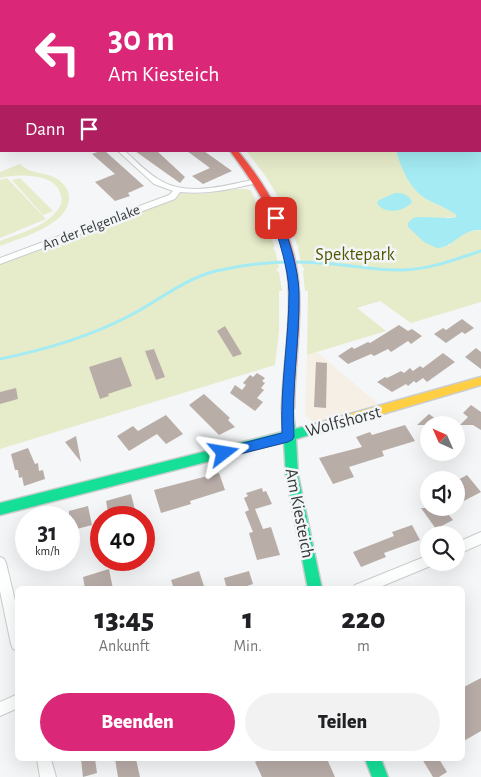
<!DOCTYPE html>
<html lang="de">
<head>
<meta charset="utf-8">
<style>
  body { margin:0; font-family:"Alegreya Sans",sans-serif; background:#f2f2f2; color:#202124; height:100vh; display:flex; flex-direction:column; font-size:19px; white-space:nowrap }
  * { box-sizing:border-box; margin:0 }
  p { font-size:16px; color:#757577 }
  .icon { flex:none; width:28px; height:28px; fill:none; stroke:currentColor; stroke-width:2; stroke-linecap:round; stroke-linejoin:round }
  .map { position:relative; flex:1; overflow:hidden }
  .drawer { position:absolute; left:15px; top:586px; width:450px; height:175px; display:flex; flex-direction:column; background:#fff; border-radius:8px; box-shadow:0 5px 20px #0002 }
  .drawer>* { flex:none }
  .guide { position:absolute; left:0px; top:0px; width:481px; height:152px; box-shadow:0 5px 20px #0002; background:#db2777; color:#fff; overflow:hidden }
  .needle { width:32px; rotate:315deg }
  .fabs { position:absolute; left:420px; top:416px; display:grid; gap:10px }
  .fabs a { display:grid; place-items:center; width:45px; height:45px; border-radius:50%; background:#fff; box-shadow:0 5px 20px #0002; font-size:25px }
  .speed { position:absolute; left:15px; top:506px; display:flex; gap:10px; font-size:25px; font-weight:700; text-align:center }
  .speed>* { display:grid; place-content:center; width:65px; height:65px; border-radius:50%; background:#fff; box-shadow:0 5px 20px #0002; line-height:1 }
  .speed small { font-size:12px; font-weight:400 }
  .speed .limit { border:8px solid #d22; background:#fff; color:#111 }
  .pin { position:absolute; display:grid; place-items:center; width:42px; height:42px; color:#fff; margin:-21px; border-radius:10px; box-shadow:0 2px 8px #0006 }
  .me { position:absolute; width:55px; margin:-28px; rotate:76deg; stroke-linejoin:round; filter:drop-shadow(0 0 4px #0008) }
  .turn { display:flex; align-items:center; gap:18px; height:105px; padding:0 25px; font-size:22px }
  .turn .icon { width:65px; height:65px; stroke-width:2.5 }
  .turn b { display:block; font-size:35px; line-height:42px }
  .then { display:flex; align-items:center; height:48px; padding:0 25px; background:#0003; gap:10px; font-size:19px }
  .eta { display:flex; justify-content:space-evenly; align-items:center; height:85px; text-align:center }
  .eta b { font-size:30px; font-weight:800; line-height:35px }
  .primary-button { display:flex; gap:10px; margin-top:auto; padding:10px 25px }
  .primary-button a { flex:1; height:58px; border-radius:30px; background:#db2777; color:#fff; font-size:20px; font-weight:800; line-height:58px; text-align:center }
  .primary-button a+a { background:#f2f2f2; color:#202124 }
  .map>svg:first-child { display:block }
  .industrial { fill:#f6efe5 }
  .green { fill:#e6ecca }
  .water { fill:#a4ebf3 }
  .lines { fill:none; stroke-linecap:round; stroke-linejoin:round }
  .stream { stroke:#a4ebf3; stroke-width:3 }
  .building { fill:#b9ada8 }
  .street-casing { stroke:#cbcccd; stroke-width:2 }
  .fast-casing { stroke:#cbcccd; stroke-width:3 }
  .slow-casing { stroke:#cbcccd; stroke-width:3 }
  .jam-casing { stroke:#cbcccd; stroke-width:3 }
  .street { fill:#fdfefe; fill-rule:evenodd }
  .fast { fill:#16e098; fill-rule:evenodd }
  .slow { fill:#ffcf43; fill-rule:evenodd }
  .jam { fill:#f24e42; fill-rule:evenodd }
  .route { fill:#1a73e8; stroke:#114b97 }
  .labels { text-anchor:middle; stroke-width:5; stroke-linejoin:round; paint-order:stroke }
  .far-street-label { font-size:15px; fill:#373838; stroke:#f3f6f8 }
  .park-label { font-size:18px; fill:#535800; stroke:#f3f6f8 }
  .street-label { font-size:18px; fill:#373838; stroke:#f3f6f8 }
</style>
</head>
<body>
<div class="map">
<svg width="481" height="777" viewBox="0 0 481 777">
  <rect width="100%" height="100%" fill="#f4f6f7"/>
  <path class="industrial" d="M317,352l61,52 -64,18 -9,-6 2,-61z"/>
  <path class="green" d="M162,0h319v56l-1,-55z
    M246,151h150c7,19 14,39 32,49 9,5 20,8 28,15l-1,3 -9,-1 2,29 17,-14 16,-2v72l-70,21 -31,-22 -23,7 29,23 -79,24 1,-64h-3l-2,-20 2,-2 -3,-2 -4,-19 1,-2 -2,-1 -6,-18h2c-12,-28 -27,-53 -47,-76z
    M20,164c10,11 26,7 39,16 6,5 11,12 10,20 -3,26 -49,38 -69,46v-5c18,-7 42,-13 55,-28 5,-5 8,-11 6,-17 -4,-24 -44,-22 -61,-18v-6z
    M7,178l39,41 -46,19v-58z
    M20,178l33,33 -10,4 -31,-35z
    M236,189h11l4,2 17,39h2l4,16 -1,2 2,2 4,17 -3,3 3,2 3,19h-3v40l-4,34 -275,84v-185l171,-64 10,-7 19,1z"/>
  <path class="water" d="M481,56v174c-21,-1 -26,17 -44,18l-13,-6 -16,-15v-4l5,-5 5,-1 34,1 4,-1v-2c-8,-7 -19,-10 -28,-15 -18,-10 -26,-30 -32,-49h84z
    M395,193c7,0 14,1 17,9 -8,10 -28,13 -35,1l2,-3z"/>
  <g class="lines">
    <path class="stream" d="M0,359c44,-9 89,-22 129,-43 29,-15 55,-37 87,-45 37,-9 79,-11 117,-7 23,2 47,7 71,6 27,-1 52,-11 77,-19"/>
  </g>
  <path class="building" d="M100,151h5l39,35 -16,7 2,3 -15,5 -20,-19 20,-8 -23,-20z
    M135,151h22l28,26 -5,6z
    M187,151h17l28,20 -29,13 -11,-8 18,-8z
    M462,319l12,9 -9,6 -3,-2 -16,11 -12,-9 9,-6 3,2z
    M399,325l9,6 4,-2 10,7 -11,8 -3,-3 -17,11 -3,-3 -14,7 -3,-2 -23,10 -10,-8 14,-9 2,2 14,-7 2,1z
    M225,326l17,28 -9,3 -16,-26z
    M476,348l5,4v17l-16,-12z
    M154,349l11,28 -9,3 -11,-29z
    M443,353l12,9 -28,20 -4,-4 -7,5 -2,-2 -6,5 -2,-2 -14,8 -15,-10 8,-5 2,1 14,-7 3,2 6,-5 3,3 7,-5 3,2z
    M121,357l11,29 -24,8 1,2 -9,3 -11,-32z
    M316,362l11,1 -1,45 -12,-1z
    M257,373l8,5 -3,3 3,2 -4,5 3,2 -7,8 6,4 -8,9 -25,-18 5,-8 7,5 4,-5 -3,-2 7,-8 3,2z
    M16,388l2,11 -18,5v-12z
    M204,394l26,24 -2,2 7,7 -16,8 -30,-30z
    M471,405l10,7v18l-8,-5h-13l8,-8 -5,-4z
    M429,414l15,11h-27z
    M166,415l17,19 -17,10 -9,-10 -28,17 -12,-15 16,-10 5,5z
    M405,425l10,16 -33,10 2,5 -35,11 5,10 -21,7 -14,-26 43,-11 -6,-10 14,-5 2,3z
    M76,436l5,26 -16,-20z
    M28,448l7,16 3,-1 1,8 4,-1 2,9 -21,7 -2,-9 -3,1 -1,-8h-3l-4,-16z
    M219,473l6,17 -35,11 1,3 -30,9 -7,-23z
    M467,475l14,17 -25,13v-24z
    M262,488l1,4 3,-1 6,13 -17,5 8,20 8,-2 9,28 -23,5 -8,-27 4,-1 -8,-20 4,-2 -5,-12 4,-2 -2,-3z
    M131,494l5,20 -12,4h-15l-3,-17z
    M88,506l4,19 -23,6v-20z
    M421,508h22l10,12 -17,9z
    M412,525l8,15 -36,13 2,4 -25,10 -8,-15 41,-16 -2,-4z
    M109,569l4,20h-28l-2,-12z
    M199,571l6,18h-31l-3,-9z
    M249,571l4,13 -6,2 1,3h-21l-3,-11z
    M481,678v53l-19,11v-54z
    M81,759h14l2,14 -14,4z
    M115,759h21l4,18h-22z
    M262,759h65l8,18h-73l-7,-15z
    M422,759h17l8,13 -8,5h-6z"/>
  <g class="lines">
    <defs>
      <path id="street" d="M0,48l1,1v4l-1,-1z
        M0,84h1v4h-1z
        M118,151h7c11,10 21,21 33,28 29,19 68,6 99,0l4,2 -4,2c-26,6 -51,12 -77,9l-5,7 -175,65v-6l169,-63 4,-4 -19,-7z
        M481,532v12l-25,11v-12z
        M429,555v7h5l-1,3 -58,24h-22l2,-4z
        M0,557l4,2 2,4 12,50v37l-5,-1 -2,-5 -11,-53z
        M18,694v14l-18,8v-14z
        M37,759h14l5,18h-16z"/>
      <path id="fast" d="M92,0h6v1h-6z
        M288,403l4,2 3,24 23,-6 4,2 2,3 -2,3 -26,8 2,36 24,114h-14l-22,-114 -2,-33 -284,73v-12l283,-71 -1,-24 2,-3z
        M365,759h16l7,18h-16z"/>
      <path id="slow" d="M481,377v8l-163,48 -4,-2 -2,-3 2,-3 4,-2z"/>
      <path id="jam" d="M230,151h8c34,41 59,88 61,142 2,38 -5,77 -5,115l-2,3h-8l-2,-3c1,-38 8,-76 7,-115 -1,-56 -26,-98 -59,-142z"/>
    </defs>
    <use href="#street" class="street-casing"/>
    <use href="#fast" class="fast-casing"/>
    <use href="#slow" class="slow-casing"/>
    <use href="#jam" class="jam-casing"/>
    <use href="#street" class="street"/>
    <use href="#fast" class="fast"/>
    <use href="#slow" class="slow"/>
    <use href="#jam" class="jam"/>
  </g>
  <path class="route" d="M276,215l5,3c8,23 17,49 18,74 1,48 -8,96 -5,145l-2,3 -4,2 -64,16 -4,-2 -2,-3 2,-4 62,-16c-2,-47 7,-94 7,-141 -1,-25 -10,-51 -17,-74z"/>
  <g class="labels">
    <g class="far-street-label">
      <text transform="translate(91 227) rotate(-21)" y="5">An der Felgenlake</text>
    </g>
    <g class="park-label">
      <text x="355" y="260">Spektepark</text>
    </g>
    <g class="street-label">
      <text transform="translate(343 421) rotate(-15)" y="6">Wolfshorst</text>
      <text transform="translate(300 513) rotate(79)" y="6">Am Kiesteich</text>
    </g>
  </g>
</svg>
<div class="fabs">
<a><svg class="needle" viewBox="-14 -14 28 28"><path d="M0-13l5 13h-10z" fill="#e53935"/><path d="M0 13l5-13h-10z" fill="#757577"/></svg></a>
<a><svg class="icon" aria-label="sound" viewBox="0 0 24 24"><path d="M4 9h4l5-4v14l-5-4H4zM17 9q2 3 0 6"/></svg></a>
<a><svg class="icon" aria-label="search" viewBox="0 0 24 24"><circle cx="10" cy="10" r="6"/><path d="M15 15l6 6"/></svg></a>
</div>
<div class="speed"><div>31<small>km/h</small></div><div class="limit">40</div></div>
<div class="pin" style="left:276px;top:218px;background:#d93025"><svg class="icon" aria-label="arrive" viewBox="0 0 24 24"><path d="M6 21V4h12l-3 4 3 4H6"/></svg></div>
<svg class="me" style="left:224px;top:453px" viewBox="-20 -20 40 40"><path d="M0-17L14 15 0 8-14 15z" fill="#1a73e8" stroke="#fff" stroke-width="4"/></svg>
<div class="guide">
<div class="turn"><svg class="icon" aria-label="left" viewBox="0 0 24 24"><path d="M17 20v-9H6M10 6l-5 5 5 5"/></svg><div><b>30 m</b>Am Kiesteich</div></div>
<div class="then">Dann<svg class="icon" aria-label="arrive" viewBox="0 0 24 24"><path d="M6 21V4h12l-3 4 3 4H6"/></svg></div>
</div>
<section class="drawer">
<div class="eta">
<div><b>13:45</b><p>Ankunft</p></div>
<div><b>1</b><p>Min.</p></div>
<div><b>220</b><p>m</p></div>
</div>
<div class="primary-button"><a>Beenden</a><a>Teilen</a></div>
</section>
</div>
</body>
</html>
